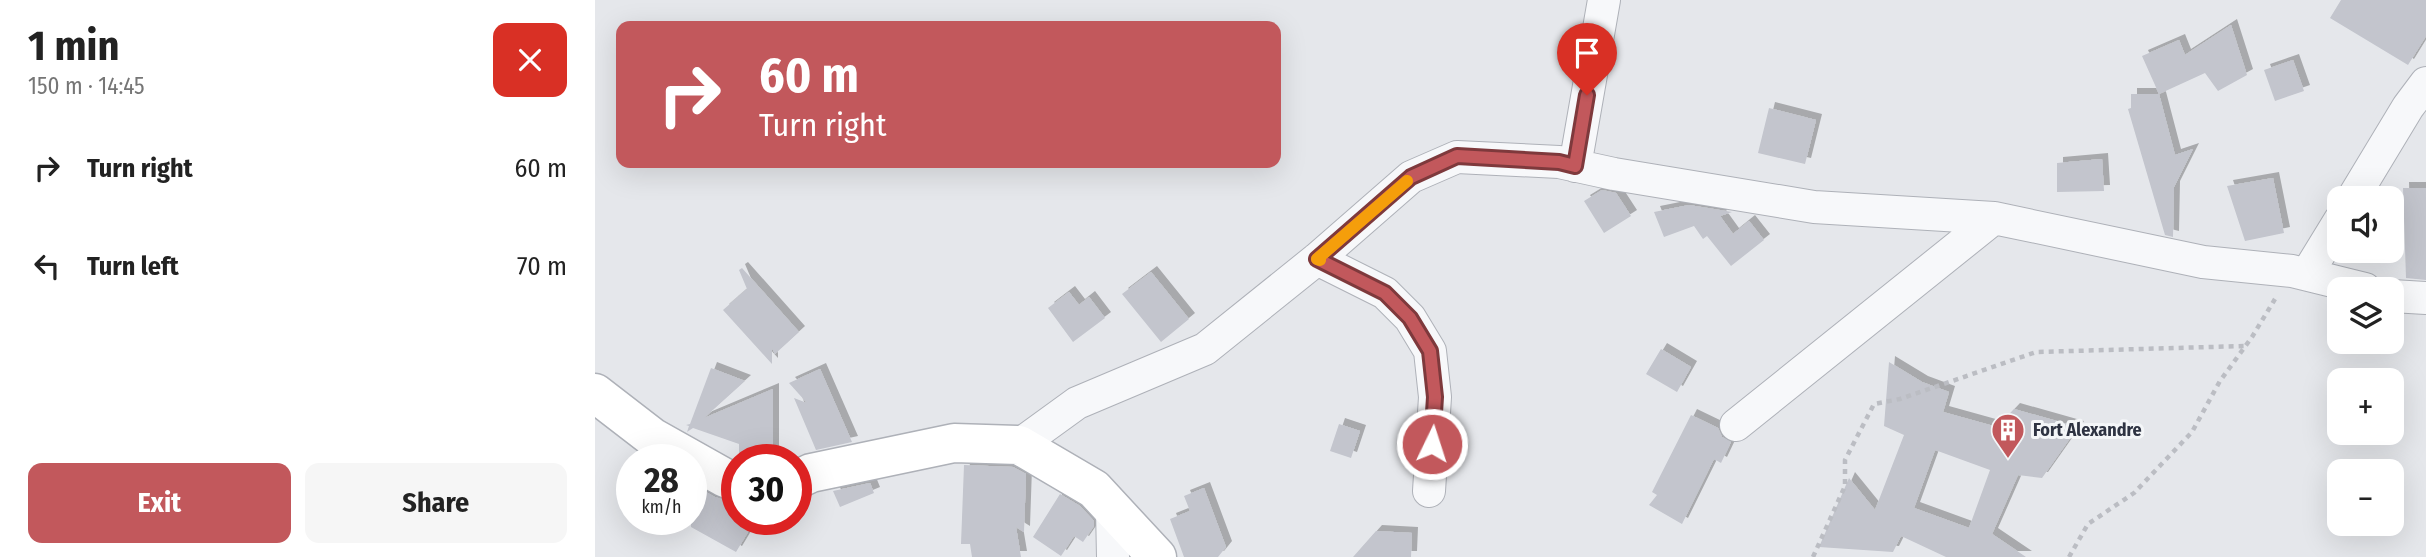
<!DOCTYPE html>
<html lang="en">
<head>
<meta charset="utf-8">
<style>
  body { margin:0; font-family:"Fira Sans Condensed",sans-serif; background:#f6f6f6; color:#222; height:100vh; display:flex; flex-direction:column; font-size:26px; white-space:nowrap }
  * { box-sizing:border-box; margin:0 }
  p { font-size:23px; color:#767676 }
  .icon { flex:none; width:38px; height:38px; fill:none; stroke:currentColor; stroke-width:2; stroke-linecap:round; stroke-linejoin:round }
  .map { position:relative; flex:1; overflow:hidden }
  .drawer { display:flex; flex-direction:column; background:#fff; width:595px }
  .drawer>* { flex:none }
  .banner { position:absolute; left:21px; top:21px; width:665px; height:147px; border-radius:14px; box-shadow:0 7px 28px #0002; background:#c2585c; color:#fff; overflow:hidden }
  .tools { position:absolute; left:1732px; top:186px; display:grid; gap:14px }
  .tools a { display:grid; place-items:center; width:77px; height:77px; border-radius:14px; background:#fff; box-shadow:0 7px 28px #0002; font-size:35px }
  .speed { position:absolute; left:21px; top:444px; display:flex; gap:14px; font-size:35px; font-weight:700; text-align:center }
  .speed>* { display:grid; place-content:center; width:91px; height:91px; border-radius:50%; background:#fff; box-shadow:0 7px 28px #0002; line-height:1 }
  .speed small { font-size:18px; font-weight:400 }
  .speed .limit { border:10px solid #d22; background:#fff; color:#111 }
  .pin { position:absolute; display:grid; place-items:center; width:60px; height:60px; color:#fff; margin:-72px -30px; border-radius:50% 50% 50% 0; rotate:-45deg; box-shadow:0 0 7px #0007 }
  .pin .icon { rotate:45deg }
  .me { position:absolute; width:77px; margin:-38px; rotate:4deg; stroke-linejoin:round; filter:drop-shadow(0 0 5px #0008) }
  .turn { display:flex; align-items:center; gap:24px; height:147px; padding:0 28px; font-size:32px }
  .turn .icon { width:91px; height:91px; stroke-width:2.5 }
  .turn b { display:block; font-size:49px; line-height:60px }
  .round { display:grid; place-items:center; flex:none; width:74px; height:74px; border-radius:14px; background:#f6f6f6 }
  .headline { display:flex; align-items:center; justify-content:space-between; height:119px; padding:0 28px }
  h1 { font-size:42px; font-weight:700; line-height:52px }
  .primary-button { display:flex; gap:14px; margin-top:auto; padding:14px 28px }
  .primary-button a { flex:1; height:80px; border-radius:14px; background:#c2585c; color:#fff; font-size:28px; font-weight:700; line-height:80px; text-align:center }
  .primary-button a+a { background:#f6f6f6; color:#222 }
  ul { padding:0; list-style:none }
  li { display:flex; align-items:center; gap:21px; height:98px; padding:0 28px }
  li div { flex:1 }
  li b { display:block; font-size:26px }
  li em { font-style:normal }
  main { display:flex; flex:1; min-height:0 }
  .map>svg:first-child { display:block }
  .building { fill:#c3c5cd; fill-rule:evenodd; filter:url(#shadow) }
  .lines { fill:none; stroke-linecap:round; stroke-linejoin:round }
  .street-casing { stroke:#aeb1b8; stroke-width:34 }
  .secondary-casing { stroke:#aeb1b8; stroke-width:41 }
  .path { stroke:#bbbdc3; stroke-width:4.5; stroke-dasharray:5 5; stroke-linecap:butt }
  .street { stroke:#f7f8fa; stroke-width:32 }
  .secondary { stroke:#fff; stroke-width:38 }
  .route-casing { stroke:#7e393c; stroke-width:18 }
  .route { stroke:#c2585c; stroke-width:12 }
  .slow { stroke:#f59e0b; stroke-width:12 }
  .labels { text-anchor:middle; stroke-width:6; stroke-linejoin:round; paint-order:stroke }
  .poi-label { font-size:18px; font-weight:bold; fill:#2e3342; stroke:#f4f6f8; text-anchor:start }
</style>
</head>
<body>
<main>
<section class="drawer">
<div class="headline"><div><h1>1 min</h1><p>150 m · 14:45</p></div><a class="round" style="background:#d93025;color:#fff"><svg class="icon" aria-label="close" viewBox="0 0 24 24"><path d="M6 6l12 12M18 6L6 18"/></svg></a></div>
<ul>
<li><svg class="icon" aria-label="right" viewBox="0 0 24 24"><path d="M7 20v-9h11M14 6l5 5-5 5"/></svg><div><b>Turn right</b></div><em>60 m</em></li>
<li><svg class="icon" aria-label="left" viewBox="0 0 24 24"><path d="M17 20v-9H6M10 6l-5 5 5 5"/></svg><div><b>Turn left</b></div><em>70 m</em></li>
</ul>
<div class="primary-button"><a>Exit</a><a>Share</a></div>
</section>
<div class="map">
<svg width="1831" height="557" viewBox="0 0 1831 557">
  <defs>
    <filter id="shadow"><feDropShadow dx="6" dy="-6" stdDeviation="0" flood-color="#0004"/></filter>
  </defs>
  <rect width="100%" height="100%" fill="#e5e7eb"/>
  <path class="building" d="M1746,0h85v36l-18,29 -78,-47z
    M1636,25l16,50 -29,16 -13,-18 -46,21 -17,-38 37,-16 6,15z
    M1698,60l11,31 -29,10 -11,-31z
    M1536,94h28l16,61 18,-6 -19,38 -1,50 -8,-2 -37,-126 3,-1z
    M1174,108l47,12 -11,44 -47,-11z
    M1507,159l2,32 -47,1v-29z
    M1678,178l11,55 -39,8 -18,-55z
    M1808,188h23v92l-20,-2z
    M1007,190l14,3 15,23 -27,17 -20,-32z
    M1094,205l43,7 -12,4 13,18 16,-13 15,19 -33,26 -24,-30 -4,3 -9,-13 -30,11 -10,-25z
    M147,268l57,64 -24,22 -3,-6v16l-49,-54 24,-21 -8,-19z
    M556,272l38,47 -28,23 -39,-48z
    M474,292l10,13 10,-8 16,21 -32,24 -25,-34z
    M1066,349l30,18 -14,25 -31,-18z
    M1294,362l33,20 27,10 -6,20 54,15 17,-18 64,18 -36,51 -24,-3 -26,59 34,23h-80l-45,-21 -8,16 -74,-5 30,-69 26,32 29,-75 -20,-9zM1340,450l55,20 -21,58 -55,-20z
    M116,368l34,13 -41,37 69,-29v67h-34v-12l-46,-16 -6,4 2,-6 -3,-1 4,-1z
    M225,369l32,73 -36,8 -22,-52 13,5 -18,-20z
    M1096,415l27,13 4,9 9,5 -10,21 -7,-4 -32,65 -33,-19 8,-10 -5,-3z
    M744,424l21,7 -9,27 -21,-7z
    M369,465l49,2 13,7 -2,58 -8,-5 5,30h-49l-2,-13h-9z
    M275,483l4,10 -34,14 -7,-16z
    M96,484l24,13 13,4 9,10v9h8l6,7 -15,25 -45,-25z
    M609,488l22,59 -8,10h-34l-14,-38 20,-8 -6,-15z
    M465,494l20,12 14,15v5l-11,16 -9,-6 -13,20 -28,-19z
    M781,531l36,2 -1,24h-58z"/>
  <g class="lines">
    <defs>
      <path id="street" d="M980,166l29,-166
        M1758,198l55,-91 18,-24
        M722,259l68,34 25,25 20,33 5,46 -6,94
        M1712,274l33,-54
        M1797,296l34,2
        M1141,425l258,-207
        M424,445l58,-42 128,-54 112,-90 94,-82 46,-20 102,5 55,12 200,33 180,11 209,44 89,9 73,18
        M517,508l1,49"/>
      <path id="secondary" d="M0,393l57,44 73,41 12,3
        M201,480l15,-7 143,-30 65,2 75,44 63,68"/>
    </defs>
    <use href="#street" class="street-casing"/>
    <use href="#secondary" class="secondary-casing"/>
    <path class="path" d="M1218,557l32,-71v-26l29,-56 26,-5 136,-47 209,-6
      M1474,557l19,-33 46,-31 58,-61 28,-51 32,-44 23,-38"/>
    <use href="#street" class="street"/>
    <use href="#secondary" class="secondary"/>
  </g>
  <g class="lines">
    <defs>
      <path id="route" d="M837,444l3,-47 -5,-46 -20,-33 -25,-25 -68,-34 94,-82 46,-21 102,6 16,4 12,-71"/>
    </defs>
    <use href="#route" class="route-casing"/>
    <use href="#route" class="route"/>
    <path class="slow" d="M725,260l-3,-1 90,-78"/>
  </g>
  <defs>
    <symbol id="building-pin" viewBox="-11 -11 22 30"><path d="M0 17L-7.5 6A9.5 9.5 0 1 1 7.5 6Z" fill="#c2585c" stroke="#f4f6f8"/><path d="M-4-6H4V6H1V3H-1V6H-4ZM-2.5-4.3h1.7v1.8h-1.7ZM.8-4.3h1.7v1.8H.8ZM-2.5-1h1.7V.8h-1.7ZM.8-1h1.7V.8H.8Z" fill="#fff"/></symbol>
  </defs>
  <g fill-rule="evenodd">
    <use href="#building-pin" x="1394" y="411" width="38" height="52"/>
  </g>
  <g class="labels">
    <g class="poi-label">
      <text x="1438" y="436">Fort Alexandre</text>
    </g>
  </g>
</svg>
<div class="tools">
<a><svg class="icon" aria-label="sound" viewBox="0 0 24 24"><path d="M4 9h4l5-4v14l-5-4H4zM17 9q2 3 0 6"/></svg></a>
<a><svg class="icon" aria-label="layers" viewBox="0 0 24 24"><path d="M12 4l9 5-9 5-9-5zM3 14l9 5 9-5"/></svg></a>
<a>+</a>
<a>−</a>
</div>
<div class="speed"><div>28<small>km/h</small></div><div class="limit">30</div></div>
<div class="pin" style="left:992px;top:95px;background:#d93025"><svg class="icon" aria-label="arrive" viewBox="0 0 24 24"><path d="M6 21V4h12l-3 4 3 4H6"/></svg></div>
<svg class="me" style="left:837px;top:444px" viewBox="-20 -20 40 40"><circle r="17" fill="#c2585c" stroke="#fff" stroke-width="3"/><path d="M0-11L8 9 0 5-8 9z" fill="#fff"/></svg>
<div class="banner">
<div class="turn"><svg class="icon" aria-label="right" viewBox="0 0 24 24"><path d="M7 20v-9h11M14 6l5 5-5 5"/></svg><div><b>60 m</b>Turn right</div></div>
</div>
</div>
</main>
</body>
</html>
